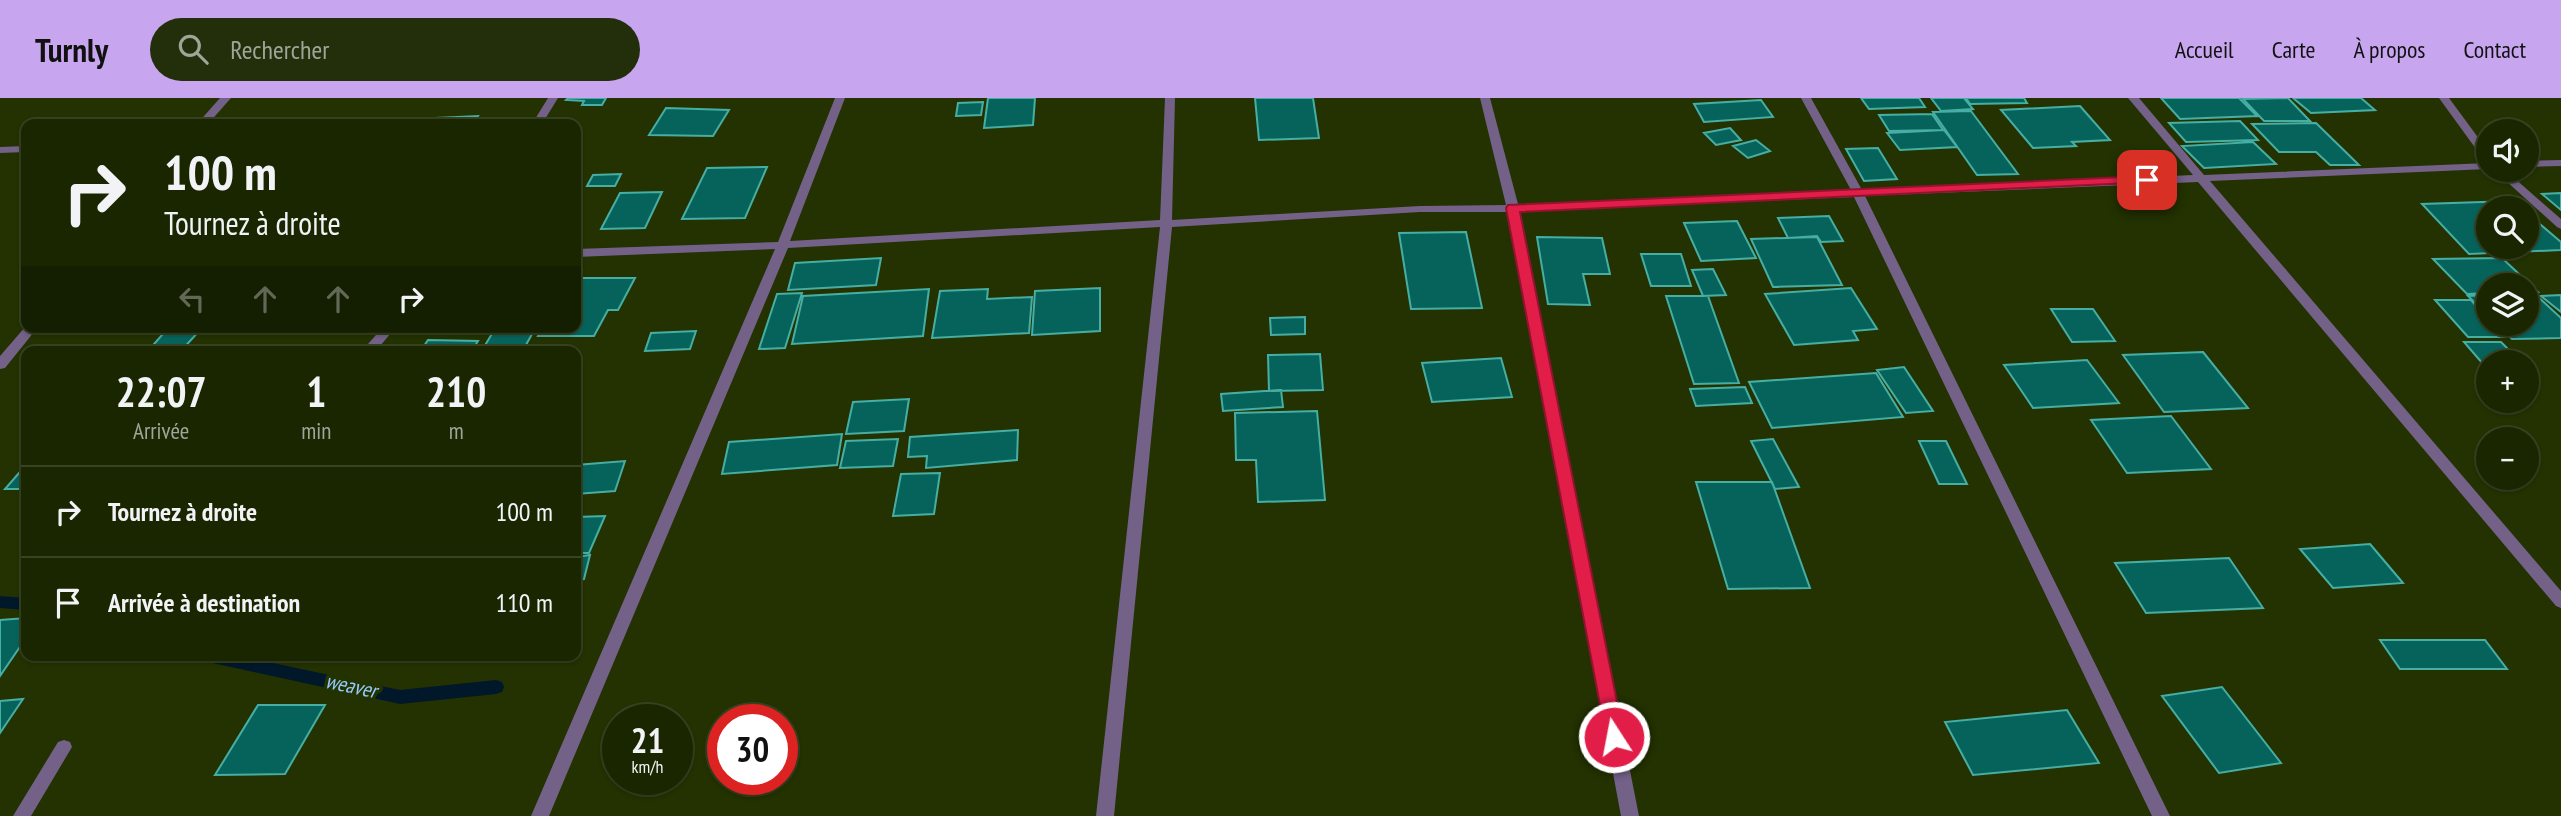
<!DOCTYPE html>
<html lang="fr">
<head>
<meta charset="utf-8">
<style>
  body { margin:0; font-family:"PT Sans Narrow",sans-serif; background:#232e0a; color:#f1f3f6; height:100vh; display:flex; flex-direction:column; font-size:26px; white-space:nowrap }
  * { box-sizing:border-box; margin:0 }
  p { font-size:23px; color:#9fa599 }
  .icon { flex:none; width:38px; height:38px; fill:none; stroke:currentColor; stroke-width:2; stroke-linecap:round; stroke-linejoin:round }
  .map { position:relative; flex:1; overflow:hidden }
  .panel { position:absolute; left:21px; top:248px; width:560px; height:315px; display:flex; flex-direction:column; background:#1a2600; border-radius:14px; box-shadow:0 2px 5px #0004,0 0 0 2px #384322 }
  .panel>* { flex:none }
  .top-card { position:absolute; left:21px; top:21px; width:560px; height:214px; border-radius:14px; box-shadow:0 2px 5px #0004,0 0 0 2px #384322; background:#1a2600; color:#f1f3f6; overflow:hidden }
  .controls { position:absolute; left:2476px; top:21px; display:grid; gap:14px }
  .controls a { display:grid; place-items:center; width:63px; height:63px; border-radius:50%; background:#1a2600; box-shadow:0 2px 5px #0004,0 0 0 2px #384322; font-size:35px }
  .speed { position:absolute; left:602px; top:606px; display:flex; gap:14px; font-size:35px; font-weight:700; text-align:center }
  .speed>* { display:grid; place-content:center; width:91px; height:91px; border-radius:50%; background:#1a2600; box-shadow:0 2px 5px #0004,0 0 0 2px #384322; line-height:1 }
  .speed small { font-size:18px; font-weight:400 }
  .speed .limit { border:10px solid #d22; background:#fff; color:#111 }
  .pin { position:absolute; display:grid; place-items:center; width:60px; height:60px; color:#fff; margin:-30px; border-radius:14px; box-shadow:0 4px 10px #0006 }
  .me { position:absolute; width:77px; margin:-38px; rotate:349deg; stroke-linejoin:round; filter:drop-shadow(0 0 5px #0008) }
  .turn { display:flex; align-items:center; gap:24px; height:147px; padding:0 28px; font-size:32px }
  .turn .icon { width:91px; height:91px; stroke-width:2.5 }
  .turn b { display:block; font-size:49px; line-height:60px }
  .lanes { display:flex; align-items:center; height:66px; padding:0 28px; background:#0003; justify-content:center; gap:35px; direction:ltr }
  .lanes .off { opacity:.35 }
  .eta { display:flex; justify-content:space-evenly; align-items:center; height:119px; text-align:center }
  .eta b { font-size:42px; font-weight:700; line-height:49px }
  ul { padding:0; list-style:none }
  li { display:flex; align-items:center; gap:21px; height:91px; padding:0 28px; border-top:2px solid #384322 }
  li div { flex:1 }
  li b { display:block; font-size:26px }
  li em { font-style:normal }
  header { display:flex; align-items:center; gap:42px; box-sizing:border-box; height:98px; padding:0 35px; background:#c8a6ef; color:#111 }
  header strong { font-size:33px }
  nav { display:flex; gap:38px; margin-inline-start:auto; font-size:24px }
  .search { width:490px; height:63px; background:#232e0a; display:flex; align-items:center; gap:18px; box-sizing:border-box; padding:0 24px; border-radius:38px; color:#9fa599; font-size:26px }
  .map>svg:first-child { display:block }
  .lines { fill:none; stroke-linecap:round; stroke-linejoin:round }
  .stream { fill:#01182b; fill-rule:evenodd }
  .building { fill:#06635b; stroke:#46aea3; stroke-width:2 }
  .minor { fill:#736188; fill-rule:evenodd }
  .route { fill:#e11d48; stroke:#92132f; stroke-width:2 }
  .labels { text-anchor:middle; stroke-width:7; stroke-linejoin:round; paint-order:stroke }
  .water-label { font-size:21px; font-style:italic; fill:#94cbfb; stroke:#233200 }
</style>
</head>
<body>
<header>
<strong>Turnly</strong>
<div class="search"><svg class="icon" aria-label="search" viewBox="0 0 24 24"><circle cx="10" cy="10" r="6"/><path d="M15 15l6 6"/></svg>Rechercher</div>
<nav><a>Accueil</a><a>Carte</a><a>À propos</a><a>Contact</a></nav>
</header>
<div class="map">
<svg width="2561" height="718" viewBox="0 0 2561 718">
  <rect width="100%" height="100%" fill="#233200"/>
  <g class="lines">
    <path class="stream" d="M0,498l26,2v12l-26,-2z
      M200,558h40l160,34 96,-10 6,2 2,5 -2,5 -6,2 -96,10 -192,-42 -6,-1z"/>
  </g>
  <path class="building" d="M568,0h38l-4,7h-20l2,-4 -18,-1z
    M988,0h47l-2,27 -49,3z
    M1255,0h58l6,40 -60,2z
    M1861,0h58l6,9 -56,2z
    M1931,0h33l9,11 -32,2z
    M1966,0h58l3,5 -57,1z
    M2161,0h78l18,18 -77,3z
    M2288,0l22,23h-46l-21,-22z
    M2293,0h68l14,12 -64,3z
    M1761,2l12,17 -69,5 -10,-18z
    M983,4l-2,13 -25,1 2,-13z
    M2080,8l30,34 -38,2 4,4 -43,2 -32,-38z
    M666,10l63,2 -16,26 -64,-1z
    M1971,13l47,63 -41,1 -44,-63z
    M1932,16l11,16 -54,1 -10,-16z
    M478,18l-5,8h-129l1,-2z
    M2240,23l18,19 -72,2 -17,-19z
    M2316,25l43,42h-29l-14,-13h-37l-27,-28z
    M1730,30l11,12 -25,5 -12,-12z
    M1944,32l13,17 -57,3 -13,-17z
    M1756,42l14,11 -22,7 -15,-12z
    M2253,44l23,22 -72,4 -22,-22z
    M1878,50l19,31 -33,2 -18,-32z
    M767,69l-22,51 -63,1 25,-51z
    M621,76l-6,12h-28l6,-11z
    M662,94l-17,36 -44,1 19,-36z
    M2561,95v17l-19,-16z
    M2513,103l8,7h-33v39h39v-34l34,29v8l-92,4 -47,-50z
    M1829,118l14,25 -22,1 -4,-6 -29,2 -10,-20z
    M1737,123l19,37 -55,3 -17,-38z
    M1466,134l16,76 -71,1 -12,-76z
    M1537,139l65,1 8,36h-27l7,31 -42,-1z
    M1817,139l25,48 -69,2 -22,-48z
    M1641,156h40l10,32h-40z
    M881,160l-5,27 -88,5 7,-27z
    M2502,160l36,34 -11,1v-8h-39v8l-21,1 -34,-35z
    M1713,171l13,26 -23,1 -11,-26z
    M576,180h59l-17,32h-10l-14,26h-56l5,-9h33z
    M1100,190v43l-68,4 3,-44z
    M1851,190l26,41 -24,2 5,9 -64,5 -29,-51z
    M929,191l-6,47 -131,8 11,-48z
    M988,191l-1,10 45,-2 -3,36 -97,5 8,-47z
    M802,195l-17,55 -26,1 18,-55z
    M2527,196h8l26,24v20l-49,1 -16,-15h31z
    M2488,197v21l-20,-20z
    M2561,197v17l-20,-16z
    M1666,198h42l31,87 -45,1z
    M2435,202h36l17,20v4h4l12,13h-36z
    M2051,211h42l22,32 -43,1z
    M1305,219v17l-34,1 -1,-17z
    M169,229l33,1 -22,24h-33z
    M496,229h40l-14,25h-41z
    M696,233l-6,18 -45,2 6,-18z
    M428,242l50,1 -7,11h-51z
    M2464,244h37l20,20 -38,2z
    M2203,254l45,56 -84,4 -41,-57z
    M1320,256l3,36 -54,1 -1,-36z
    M1501,260l11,39 -80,5 -10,-39z
    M2087,262l32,43 -86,5 -29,-43z
    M1904,269l29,44 -27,2 -29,-43z
    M1876,275l27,44 -131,11 -23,-46z
    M1745,289l7,16 -56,3 -6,-17z
    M1281,292l2,17 -60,4 -2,-17z
    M909,301l-5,32 -58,3 7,-32z
    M1317,313l8,89 -67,2 -2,-42h-20l-1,-47z
    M2171,318l40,53 -84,4 -36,-53z
    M1018,332l-1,30 -91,8 1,-12 -19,1 2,-20z
    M842,336l-5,31 -115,9 7,-32z
    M898,341l-5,27 -53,2 6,-27z
    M1773,341l26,48 -24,2 -24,-48z
    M1919,343h27l21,43h-28z
    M625,363l-10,30 -39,3v-29z
    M26,367v24h-21z
    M940,375l-6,41 -41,2 8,-42z
    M1696,384h76l38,106 -82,1z
    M605,418l-16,37h-13v-36z
    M2370,446l33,39 -70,5 -33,-39z
    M590,457l-6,24 -8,1v-23z
    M2229,460l34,50 -117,5 -31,-50z
    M26,520v20l-26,38v-56z
    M2380,542h105l22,29h-107z
    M2222,589l59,76 -62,10 -57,-77z
    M23,601l-23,34v-32z
    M258,607h67l-40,69 -70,1z
    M2067,612l32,53 -126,12 -28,-53z"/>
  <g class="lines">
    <path class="minor" d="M220,0h11l-23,26h-11z
      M548,0h10l-16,26h-10z
      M835,0h10l-55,143 370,-21 5,-122h10l-3,122 248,-14 86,-1 -26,-107h10l28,106 333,-14 -50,-92h10l51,92 331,-15 -65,-77h11l65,77 284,-12v6l-278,12 351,410v17l-5,-2 -358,-424 -333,14 305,620h-18l-298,-619 -335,14 120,605h-18l-113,-604h-88l-248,15 -58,589h-18l64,-589 -372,21 -239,568h-18l244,-567 -199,8v-8l202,-7z
      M2439,0h10l39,53v10l-4,-1z
      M26,48v6l-26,1v-6z
      M2561,62v6l-34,1v-6z
      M2494,72h11l56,49v10l-4,-2z
      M26,228l12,1 -33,41 -5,1v-13z
      M383,229h13l-21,25h-14z
      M64,642l6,2 2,5 -41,69h-18l45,-74z"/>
  </g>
  <path class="route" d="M2147,78l4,1v5l-631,30 104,525 -3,5 -7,3 -7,-3 -101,-534 2,-3z"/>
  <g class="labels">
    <g class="water-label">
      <text transform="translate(351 588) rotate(12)" y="7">weaver</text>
    </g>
  </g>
</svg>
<div class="controls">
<a><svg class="icon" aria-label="sound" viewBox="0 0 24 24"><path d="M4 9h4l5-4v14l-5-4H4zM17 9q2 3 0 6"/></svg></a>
<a><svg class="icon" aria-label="search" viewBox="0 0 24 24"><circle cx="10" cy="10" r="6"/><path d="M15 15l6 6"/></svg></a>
<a><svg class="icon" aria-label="layers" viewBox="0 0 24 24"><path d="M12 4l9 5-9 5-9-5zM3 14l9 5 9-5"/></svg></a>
<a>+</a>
<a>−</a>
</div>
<div class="speed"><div>21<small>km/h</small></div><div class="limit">30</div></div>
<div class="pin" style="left:2147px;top:82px;background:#d93025"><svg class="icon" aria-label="arrive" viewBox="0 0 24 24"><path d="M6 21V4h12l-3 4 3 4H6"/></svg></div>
<svg class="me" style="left:1614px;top:639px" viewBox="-20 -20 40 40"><circle r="17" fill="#e11d48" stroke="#fff" stroke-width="3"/><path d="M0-11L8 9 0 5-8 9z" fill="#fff"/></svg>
<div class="top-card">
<div class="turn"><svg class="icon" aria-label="right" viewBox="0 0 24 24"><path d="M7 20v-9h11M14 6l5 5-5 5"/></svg><div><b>100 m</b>Tournez à droite</div></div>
<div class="lanes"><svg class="icon off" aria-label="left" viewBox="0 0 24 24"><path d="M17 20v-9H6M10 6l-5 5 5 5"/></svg><svg class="icon off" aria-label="ahead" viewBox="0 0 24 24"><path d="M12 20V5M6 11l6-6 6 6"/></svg><svg class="icon off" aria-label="ahead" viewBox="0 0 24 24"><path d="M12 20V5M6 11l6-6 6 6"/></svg><svg class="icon" aria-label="right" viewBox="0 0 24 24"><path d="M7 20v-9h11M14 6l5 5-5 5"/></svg></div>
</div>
<section class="panel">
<div class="eta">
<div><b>22:07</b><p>Arrivée</p></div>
<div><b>1</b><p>min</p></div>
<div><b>210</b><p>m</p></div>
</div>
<ul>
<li><svg class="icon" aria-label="right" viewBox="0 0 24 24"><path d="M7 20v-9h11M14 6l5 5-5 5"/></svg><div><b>Tournez à droite</b></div><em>100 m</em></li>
<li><svg class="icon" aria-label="arrive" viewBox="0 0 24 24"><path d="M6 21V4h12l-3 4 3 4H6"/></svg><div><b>Arrivée à destination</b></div><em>110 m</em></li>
</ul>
</section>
</div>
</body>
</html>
